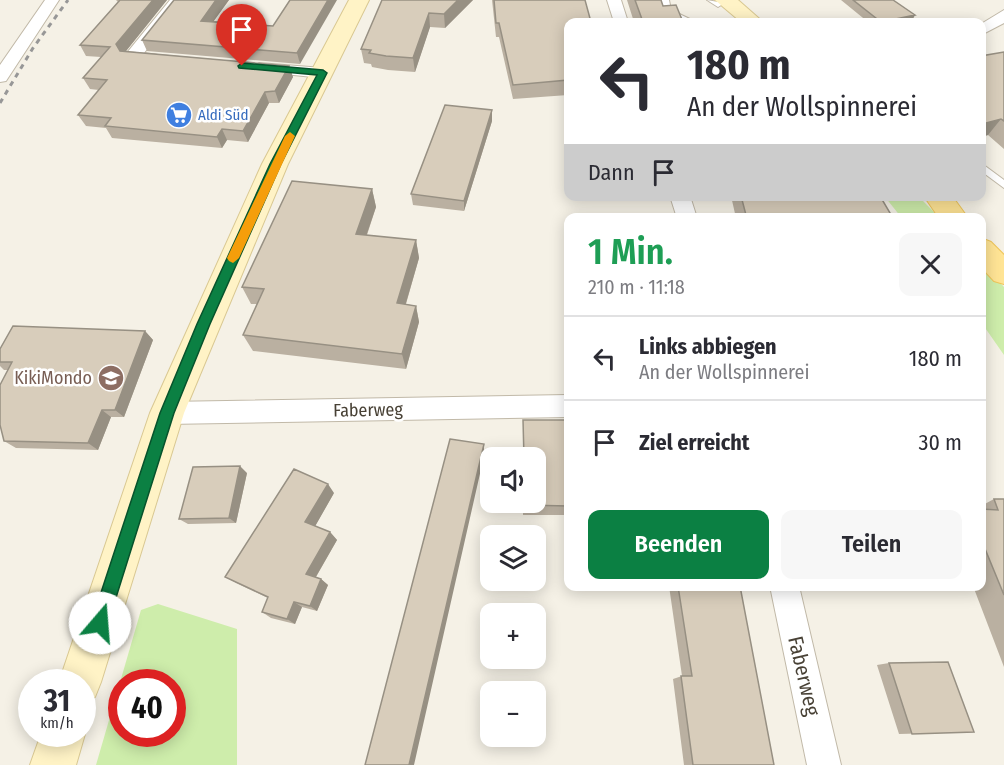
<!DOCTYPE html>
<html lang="de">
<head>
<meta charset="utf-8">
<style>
  body { margin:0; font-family:"Fira Sans Condensed",sans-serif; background:#f7f7f7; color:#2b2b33; height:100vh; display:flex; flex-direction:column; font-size:22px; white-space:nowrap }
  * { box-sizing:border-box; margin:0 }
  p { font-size:20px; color:#7c7c81 }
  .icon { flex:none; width:33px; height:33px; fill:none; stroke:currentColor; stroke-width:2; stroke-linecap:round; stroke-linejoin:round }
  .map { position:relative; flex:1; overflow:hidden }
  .panel { position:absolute; left:564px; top:213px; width:422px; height:378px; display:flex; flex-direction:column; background:#fff; border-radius:12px; box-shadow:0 3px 15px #0003 }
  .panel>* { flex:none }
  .guide { position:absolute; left:564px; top:18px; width:422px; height:183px; border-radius:12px; box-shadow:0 3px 15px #0003; background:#fff; color:#2b2b33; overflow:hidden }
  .buttons { position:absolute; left:480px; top:447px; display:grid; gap:12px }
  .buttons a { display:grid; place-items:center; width:66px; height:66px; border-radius:12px; background:#fff; box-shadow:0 3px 15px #0003; font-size:30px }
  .speed { position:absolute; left:18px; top:669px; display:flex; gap:12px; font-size:30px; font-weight:700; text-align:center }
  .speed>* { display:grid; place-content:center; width:78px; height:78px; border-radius:50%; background:#fff; box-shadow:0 3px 15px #0003; line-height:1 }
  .speed small { font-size:15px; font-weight:400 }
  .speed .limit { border:9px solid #d22; background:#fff; color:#111 }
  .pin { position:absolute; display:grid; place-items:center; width:51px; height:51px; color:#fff; margin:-62px -26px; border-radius:50% 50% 50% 0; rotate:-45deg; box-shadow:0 0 6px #0007 }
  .pin .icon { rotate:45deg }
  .me { position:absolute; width:66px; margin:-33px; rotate:18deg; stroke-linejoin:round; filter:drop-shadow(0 0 4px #0008) }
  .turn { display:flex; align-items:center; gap:21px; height:126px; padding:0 24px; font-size:27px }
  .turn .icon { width:78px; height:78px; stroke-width:2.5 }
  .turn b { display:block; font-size:42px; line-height:51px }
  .then { display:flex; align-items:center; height:57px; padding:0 24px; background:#0003; gap:12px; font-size:22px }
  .round { display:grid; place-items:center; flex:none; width:63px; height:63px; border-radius:12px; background:#f7f7f7 }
  .head { display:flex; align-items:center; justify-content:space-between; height:102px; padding:0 24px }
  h1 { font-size:36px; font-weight:600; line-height:45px; color:#1e9e55 }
  .button { display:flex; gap:12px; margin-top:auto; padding:12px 24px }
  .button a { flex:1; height:69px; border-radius:12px; background:#0b8043; color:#fff; font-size:24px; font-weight:600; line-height:69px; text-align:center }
  .button a+a { background:#f7f7f7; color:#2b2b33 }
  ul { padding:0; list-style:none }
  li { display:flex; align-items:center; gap:18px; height:84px; padding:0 24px; border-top:2px solid #e1e1e2 }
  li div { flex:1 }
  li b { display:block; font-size:22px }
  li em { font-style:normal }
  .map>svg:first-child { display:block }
  .green { fill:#ceedab; fill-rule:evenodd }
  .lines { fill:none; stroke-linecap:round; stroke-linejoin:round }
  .lane-casing { stroke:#c1b9a8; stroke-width:2 }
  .street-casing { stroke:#c1b9a8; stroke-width:2 }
  .secondary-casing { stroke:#d9c892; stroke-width:2 }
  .primary-casing { stroke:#efc65a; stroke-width:2 }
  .lane { fill:#fff; fill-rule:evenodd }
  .street { fill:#fff; fill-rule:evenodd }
  .secondary { fill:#fff3c6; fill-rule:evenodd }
  .primary { fill:#ffe495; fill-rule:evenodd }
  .rail { stroke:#979797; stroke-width:3; stroke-dasharray:5 5; stroke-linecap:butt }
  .wall { fill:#bab0a1 }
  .shaded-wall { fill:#979083 }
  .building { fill:#d8cdbb; stroke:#979083; stroke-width:1.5 }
  .route { fill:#0b8043; stroke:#07532c; stroke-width:1.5 }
  .slow { fill:#f59e0b }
  .labels { text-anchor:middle; stroke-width:5; stroke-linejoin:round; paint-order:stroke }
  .far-shop-label { font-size:15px; fill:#366cbe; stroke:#fff; text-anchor:start }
  .education-label { font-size:18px; fill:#785e54; stroke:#fff; text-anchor:end }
  .street-label { font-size:18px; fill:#484135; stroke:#fff }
  .near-street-label { font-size:21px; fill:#484135; stroke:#fff }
</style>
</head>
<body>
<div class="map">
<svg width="1004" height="765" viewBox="0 0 1004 765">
  <rect width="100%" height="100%" fill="#f5f1e6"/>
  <path class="green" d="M885,197h34l20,20h-38z
    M981,262l23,25v68l-23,-33z
    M158,604l79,25v136h-141l45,-155zM122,682h50v52h-50z"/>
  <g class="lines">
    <defs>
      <path id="lane" d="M661,0h8l2,10 25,12h-9l-22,-9z
        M707,0l11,2 11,-2 -11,7z
        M981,163l23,17v8l-23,-17z"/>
      <path id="street" d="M45,0h14l-53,81 -6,1v-17z
        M170,0h15l-41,53 20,3 2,3 -2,3 -38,-2 -2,-3 2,-3z
        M607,0h14l7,22h-14z
        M1004,10v13l-23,12v-11z
        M259,63l64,5 8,5 -8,5 -70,-7 -2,-3z
        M670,196h20l7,22h-20z
        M568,395v22l-401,7 -9,-3 -3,-8 3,-8 9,-3z
        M770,586h29l42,179h-34z"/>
      <path id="secondary" d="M349,0h20l-81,164 -104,249 -83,269 -6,15 -13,5v-20h-23l91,-269 112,-249z
        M715,0h23l25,22h-22z
        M82,727l3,7 -9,31h-46l11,-31h41z"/>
      <path id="primary" d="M924,196h28l16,22h-29z
        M981,238l10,4 13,13v29l-10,-3 -13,-14z"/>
    </defs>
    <use href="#lane" class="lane-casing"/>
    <use href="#street" class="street-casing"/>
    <use href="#secondary" class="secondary-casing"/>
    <use href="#primary" class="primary-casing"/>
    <use href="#lane" class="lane"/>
    <use href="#street" class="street"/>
    <use href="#secondary" class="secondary"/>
    <use href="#primary" class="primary"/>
    <path class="rail" d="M0,103l33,-55 35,-48"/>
  </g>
  <path class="wall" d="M116,0h51l-41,51 163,15 4,11 -14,26h-10l-21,39 -21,-2 -5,8 -110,-10 -6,-10 -20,-2 -8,-11 21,-25 -9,-1 -7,-11 18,-21 -15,-1 -6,-11 38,-43z
    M174,0h55l-16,21 60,5 17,-26 10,64 -153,-13 -5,-11z
    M382,0h91l-28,28 -15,-1 -15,45 -27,-2 -16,-3 -1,-3 -7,-1 -3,-14z
    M492,0h93l-17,22v73l-55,4 -14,-62h-3z
    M627,0h34l2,6 20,16h-49z
    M841,0h52l22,15 -4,7h-43z
    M1004,52v97l-16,-14 -7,2v-81z
    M492,110v11l-28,90 -51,-6 -2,-11z
    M372,189l4,18 -9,28 49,5 3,18 -13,46 10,2 3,16 -13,47 -153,-18 -10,-16 14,-31h-6l-9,-17z
    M731,196h149l13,22h-157z
    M145,331l8,9 -29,77h-13l-13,33 -82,-2 -12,-7 4,-71h-4l-4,-4v-17z
    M523,420h45v95h-45v-13h13v-44h-13z
    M247,473l-11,50 -48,1 -9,-5z
    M334,493l-19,33 15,6 7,8 -21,37 5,2 7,6 -11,26 -15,-4 -7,17 -24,-6 -9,-6 6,-14 -32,-15 -11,-6z
    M994,499h10v168l-31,-81h8v-80z
    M669,586h71l34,179h-90l-11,-86 9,-3z
    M889,663l85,69 -75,2 -22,-69z"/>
  <path class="shaded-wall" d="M153,0h14l-45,56 -6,-12z
    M216,0h13l-23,32 -5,-11z
    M328,0h9l-37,64 -3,-11z
    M458,0h15l-28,28 -1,-14z
    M429,13l1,14 -15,45 -2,-14z
    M915,15l-4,7h-27z
    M289,66l4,11 -14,26 -4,-12z
    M265,92l4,11 -21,39 -5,-11z
    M492,110v11l-28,90v-10z
    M1001,119l-13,16 -7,2v-8l5,-6z
    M222,129l5,11 -5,8 -5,-11z
    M372,189l4,18 -15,44 -5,-17z
    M416,240l3,18 -18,62 -4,-17z
    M416,306l3,16 -13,47 -4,-15z
    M145,331l8,9 -29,77 -9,-7z
    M102,410l9,7 -13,33 -10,-7z
    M484,444v12l-70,309h-5z
    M240,466l7,7 -11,50 -7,-5z
    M328,484l6,9 -21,37 -8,-8z
    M330,532l7,8 -23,40 -8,-6z
    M321,579l7,6 -11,26 -7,-5z
    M294,602l8,5 -7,17 -8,-5z"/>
  <path class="building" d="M120,0h33l-37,44 4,7 169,15 -14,25 -10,1 -22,39 -21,-2 -5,8 -112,-11 6,-8 -33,-3 29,-35 -24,-2 27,-31 -30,-2z
    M174,0h42l-15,21 72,5 17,-26h38l-31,53 -155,-13z
    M382,0h76l-14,14 -15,-1 -16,45 -27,-2 -17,-3 2,-3 -10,-1z
    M494,0h91l6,22h-23v58l-55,5 -14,-62h-3z
    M635,0h26l2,6 13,-1 7,17h-40z
    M853,0h40l22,15 -34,7z
    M1004,52v69l-3,-2 -15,4 -5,-4v-63z
    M445,105l47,5 -28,91 -53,-7z
    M292,181l80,8 -16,45 60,6 -19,63 19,3 -14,48 -159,-19 21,-46 -22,-2z
    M741,196h139l13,22h-55l-92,-3z
    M13,326l132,5 -30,79h-13l-14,33 -84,-2 -4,-16v-40l12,-23h-12v-13z
    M523,420h45v86l-44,-1v-3h12v-44h-12z
    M450,439l34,5 -75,321h-44z
    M240,466l-11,52 -50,1 14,-52z
    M294,469l34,15 -23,38 25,10 -24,42 15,5 -11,27 -16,-4 -7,17 -25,-7 6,-15 -43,-20z
    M994,499h10v96l-23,-56v-30l17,1z
    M678,586h62l34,179h-81l-12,-89h11z
    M948,662l26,70 -62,2 -23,-71z"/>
  <path class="route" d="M242,63l81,7 4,3 -46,91 -71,160 -36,89 -66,210 -2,6 -6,2 -6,-2 -3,-6 69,-210 37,-89 73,-160 47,-89 -78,-7 -1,-2z"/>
  <path class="slow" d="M290,132l5,4 -56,122 -6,5 -4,-2 -2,-3 58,-122z"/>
  <defs>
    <symbol id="supermarket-disc" viewBox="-11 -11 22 22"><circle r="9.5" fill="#3f7fe0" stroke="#fff"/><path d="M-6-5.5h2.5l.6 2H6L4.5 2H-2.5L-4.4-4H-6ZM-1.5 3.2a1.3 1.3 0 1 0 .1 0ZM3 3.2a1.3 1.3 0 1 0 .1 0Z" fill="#fff"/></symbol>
    <symbol id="school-disc" viewBox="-11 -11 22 22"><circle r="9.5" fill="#8d6e63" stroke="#fff"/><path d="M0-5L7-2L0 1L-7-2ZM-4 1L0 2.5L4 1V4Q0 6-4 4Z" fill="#fff"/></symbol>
  </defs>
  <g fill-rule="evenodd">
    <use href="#supermarket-disc" x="164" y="100" width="30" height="30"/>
    <use href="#school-disc" x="96" y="363" width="30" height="30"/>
  </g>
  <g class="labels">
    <g class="far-shop-label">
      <text x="198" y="120">Aldi Süd</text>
    </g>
    <g class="education-label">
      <text x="92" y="384">KikiMondo</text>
    </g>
    <g class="street-label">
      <text transform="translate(368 410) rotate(-1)" y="6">Faberweg</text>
    </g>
    <g class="near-street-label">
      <text transform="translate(804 676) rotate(77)" y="7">Faberweg</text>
    </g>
  </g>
</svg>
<div class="buttons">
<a><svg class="icon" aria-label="sound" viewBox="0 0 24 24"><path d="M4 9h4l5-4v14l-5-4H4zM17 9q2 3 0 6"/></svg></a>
<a><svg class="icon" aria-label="layers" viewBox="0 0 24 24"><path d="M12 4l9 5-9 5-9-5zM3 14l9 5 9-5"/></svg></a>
<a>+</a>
<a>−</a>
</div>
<div class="speed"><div>31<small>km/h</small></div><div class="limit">40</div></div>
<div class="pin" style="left:242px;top:66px;background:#d93025"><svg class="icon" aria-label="arrive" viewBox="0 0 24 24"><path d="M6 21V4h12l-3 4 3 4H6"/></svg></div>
<svg class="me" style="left:100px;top:623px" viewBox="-20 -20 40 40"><circle r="19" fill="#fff"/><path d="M0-13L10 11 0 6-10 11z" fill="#0b8043"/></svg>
<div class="guide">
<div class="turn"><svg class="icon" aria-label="left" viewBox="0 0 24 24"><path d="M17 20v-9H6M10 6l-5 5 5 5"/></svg><div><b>180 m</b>An der Wollspinnerei</div></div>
<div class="then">Dann<svg class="icon" aria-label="arrive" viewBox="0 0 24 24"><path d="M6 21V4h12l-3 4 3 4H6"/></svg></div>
</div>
<section class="panel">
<div class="head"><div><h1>1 Min.</h1><p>210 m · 11:18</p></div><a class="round"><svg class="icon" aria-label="close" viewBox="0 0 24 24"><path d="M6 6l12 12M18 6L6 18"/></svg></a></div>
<ul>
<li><svg class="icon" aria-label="left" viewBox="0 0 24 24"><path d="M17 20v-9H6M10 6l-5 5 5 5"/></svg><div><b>Links abbiegen</b><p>An der Wollspinnerei</p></div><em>180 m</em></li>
<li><svg class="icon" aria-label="arrive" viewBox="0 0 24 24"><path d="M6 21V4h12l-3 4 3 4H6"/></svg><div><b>Ziel erreicht</b></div><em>30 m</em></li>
</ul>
<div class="button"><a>Beenden</a><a>Teilen</a></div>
</section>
</div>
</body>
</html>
